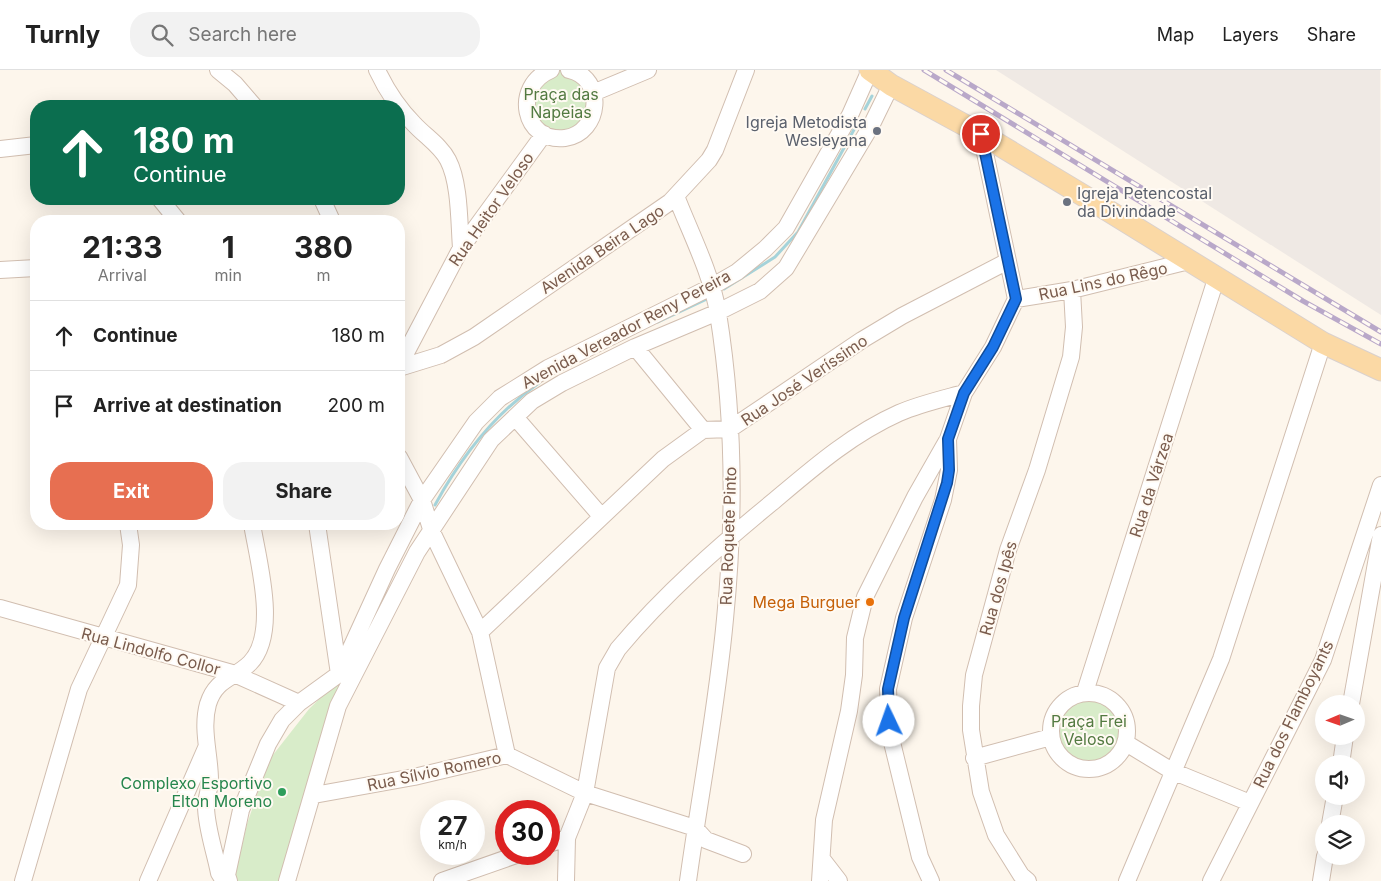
<!DOCTYPE html>
<html lang="en">
<head>
<meta charset="utf-8">
<style>
  body { margin:0; font-family:Inter,sans-serif; background:#f2f2f2; color:#222; height:100vh; display:flex; flex-direction:column; font-size:19px; white-space:nowrap }
  * { box-sizing:border-box; margin:0 }
  p { font-size:16px; color:#767676 }
  .icon { flex:none; width:28px; height:28px; fill:none; stroke:currentColor; stroke-width:2; stroke-linecap:round; stroke-linejoin:round }
  .map { position:relative; flex:1; overflow:hidden }
  .sheet { position:absolute; left:30px; top:145px; width:375px; height:315px; display:flex; flex-direction:column; background:#fff; border-radius:20px; box-shadow:0 5px 20px #0002 }
  .sheet>* { flex:none }
  .top-card { position:absolute; left:30px; top:30px; width:375px; height:105px; border-radius:20px; box-shadow:0 5px 20px #0002; background:#0b6e4f; color:#fff; overflow:hidden }
  .needle { width:32px; rotate:268deg }
  .tools { position:absolute; left:1315px; top:625px; display:grid; gap:10px }
  .tools a { display:grid; place-items:center; width:50px; height:50px; border-radius:50%; background:#fff; box-shadow:0 5px 20px #0002; font-size:25px }
  .speed { position:absolute; left:420px; top:730px; display:flex; gap:10px; font-size:25px; font-weight:700; text-align:center }
  .speed>* { display:grid; place-content:center; width:65px; height:65px; border-radius:50%; background:#fff; box-shadow:0 5px 20px #0002; line-height:1 }
  .speed small { font-size:12px; font-weight:400 }
  .speed .limit { border:8px solid #d22; background:#fff; color:#111 }
  .pin { position:absolute; display:grid; place-items:center; width:42px; height:42px; color:#fff; margin:-21px; border:2px solid #fff; border-radius:50%; box-shadow:0 1px 5px #0007 }
  .me { position:absolute; width:55px; margin:-28px; rotate:357deg; stroke-linejoin:round; filter:drop-shadow(0 0 4px #0008) }
  .turn { display:flex; align-items:center; gap:18px; height:105px; padding:0 20px; font-size:22px }
  .turn .icon { width:65px; height:65px; stroke-width:2.5 }
  .turn b { display:block; font-size:35px; line-height:42px }
  .eta { display:flex; justify-content:space-evenly; align-items:center; height:85px; text-align:center }
  .eta b { font-size:30px; font-weight:700; line-height:35px }
  .cta { display:flex; gap:10px; margin-top:auto; padding:10px 20px }
  .cta a { flex:1; height:58px; border-radius:20px; background:#e76f51; color:#fff; font-size:20px; font-weight:700; line-height:58px; text-align:center }
  .cta a+a { background:#f2f2f2; color:#222 }
  ul { padding:0; list-style:none }
  li { display:flex; align-items:center; gap:15px; height:70px; padding:0 20px; border-top:1px solid #e0e0e0 }
  li div { flex:1 }
  li b { display:block; font-size:19px }
  li em { font-style:normal }
  header { display:flex; align-items:center; gap:30px; box-sizing:border-box; height:70px; padding:0 25px; background:#fff; border-bottom:1px solid #e0e0e0 }
  header strong { font-size:24px }
  nav { display:flex; gap:28px; margin-inline-start:auto; font-size:18px }
  .search { width:350px; height:45px; background:#f2f2f2; display:flex; align-items:center; gap:12px; box-sizing:border-box; padding:0 18px; border-radius:20px; color:#767676; font-size:19px }
  .map>svg:first-child { display:block }
  .industrial { fill:#efe9e4 }
  .green { fill:#d8ecc9 }
  .lines { fill:none; stroke-linecap:round; stroke-linejoin:round }
  .stream { stroke:#a5d3da; stroke-width:3 }
  .minor-casing { stroke:#d1beb0; stroke-width:18 }
  .major-casing { stroke:#dad1cd; stroke-width:23 }
  .minor { stroke:#fff; stroke-width:16 }
  .major { stroke:#fbd9a5; stroke-width:21 }
  .rail-casing { stroke:#b9a8c9; stroke-width:5 }
  .rail { stroke:#fffaf3; stroke-width:3; stroke-dasharray:9; stroke-linecap:butt }
  .route-casing { stroke:#114b97; stroke-width:12 }
  .route { stroke:#1a73e8; stroke-width:9 }
  .worship-dot { fill:#6b7280; stroke:#fffaf3; stroke-width:2 }
  .food-dot { fill:#e8710a; stroke:#fffaf3; stroke-width:2 }
  .leisure-dot { fill:#2e9e5b; stroke:#fffaf3; stroke-width:2 }
  .labels { text-anchor:middle; stroke-width:4; stroke-linejoin:round; paint-order:stroke }
  .park-label { font-size:16px; fill:#537a41; stroke:#fffaf3 }
  .worship-label { font-size:16px; fill:#5b616d; stroke:#fffaf3; text-anchor:end }
  .street-label { font-size:16px; fill:#7a5c4d; stroke:#fffaf3 }
  .food-label { font-size:16px; fill:#c56008; stroke:#fffaf3; text-anchor:end }
  .leisure-label { font-size:16px; fill:#27864d; stroke:#fffaf3; text-anchor:end }
</style>
</head>
<body>
<header>
<strong>Turnly</strong>
<div class="search"><svg class="icon" aria-label="search" viewBox="0 0 24 24"><circle cx="10" cy="10" r="6"/><path d="M15 15l6 6"/></svg>Search here</div>
<nav><a>Map</a><a>Layers</a><a>Share</a></nav>
</header>
<div class="map">
<svg width="1381" height="811" viewBox="0 0 1381 811">
  <rect width="100%" height="100%" fill="#fdf6ec"/>
  <path class="industrial" d="M996,0h384l1,245z"/>
  <path class="green" d="M564,0l19,8 7,41 -27,17 -28,-13 -5,-31 23,-21z
    M345,604l-12,30 -54,177h-45l13,-57 22,-64 40,-51z
    M1059 661a30 30 0 1 1 60 0a30 30 0 1 1-60 0Z"/>
  <g class="lines">
    <path class="stream" d="M865,39l7,-13
      M724,219l51,-32 23,-25 58,-106
      M658,252l49,-23
      M435,435c26,-48 59,-91 104,-122"/>
    <defs>
      <path id="minor" d="M218,0l17,14 19,22
        M377,0c9,19 22,39 37,54 11,12 27,22 34,36 12,23 11,63 13,88
        M551,0c-39,16 -28,73 14,68 36,-5 41,-60 4,-68
        M593,23l55,-23
        M0,79l36,-4
        M676,126c14,36 36,79 42,117 16,100 17,206 7,306 -8,88 -25,175 -37,262
        M160,129l18,22
        M322,129l10,22
        M0,200l36,-2
        M1016,229l56,-9 117,-29
        M635,277l68,83
        M399,296l62,-118 83,-114
        M399,298l42,-13 33,-18 196,-135 39,-42 6,-10 31,-80
        M515,347l86,99
        M399,387l23,43 10,32 48,100 27,123
        M317,454l22,150
        M0,538l232,65 67,30
        M480,562l183,-173 40,-29 27,-1 132,-89 40,-24 106,-55
        M1085,622l131,-413
        M1051 661a38 38 0 1 1 76 0a38 38 0 1 1-76 0Z
        M1351,634l30,-169
        M1126,673l46,28 78,32
        M974,688l77,-21
        M1341,694l4,-28
        M314,725l100,-18 93,-22 78,38 110,35 11,12 37,14
        M1330,754l5,-28
        M549,774l18,-6
        M822,789l17,22
        M23,811l56,-192 49,-104 3,-40 -3,-21
        M148,811l58,-133
        M224,811l-5,-8c-4,-21 -13,-46 -13,-67 0,-9 4,-17 4,-26 0,-25 -9,-51 -2,-76 8,-26 26,-25 42,-41 29,-30 8,-102 2,-139
        M229,811l-2,-6 14,-65 27,-66 14,-24 17,-17 40,-29 48,-105 35,-69 54,-78 24,-24 48,-30 163,-81 26,-15 28,-23 21,-21 64,-113 20,-45
        M287,811l51,-175 79,-154 74,-112 41,-39 30,-18 73,-36 83,-35 42,-21 26,-23 85,-142 20,-41
        M442,811l77,-27
        M566,811l1,-43 18,-45 22,-125 11,-19c46,-55 102,-104 157,-149 39,-33 77,-66 124,-87 21,-9 43,-14 65,-20
        M820,811l4,-61 25,-109 5,-36 1,-37 10,-41 50,-100 33,-58 16,-46 29,-46 23,-48 -35,-165
        M931,811l-11,-24 -30,-123 -2,-45 16,-71 39,-118 6,-30 -1,-31
        M1028,811l-7,-6 -25,-40 -15,-43 -10,-62v-24l3,-31 34,-125 29,-80 34,-113 3,-30 -2,-37
        M1127,811l94,-222 102,-316
        M1211,811l112,-221 58,-175
        M1321,811l4,-25"/>
      <path id="major" d="M870,0l21,15 90,49 118,71 224,138 58,27"/>
    </defs>
    <use href="#minor" class="minor-casing"/>
    <use href="#major" class="major-casing"/>
    <use href="#minor" class="minor"/>
    <use href="#major" class="major"/>
    <defs>
      <path id="rail" d="M924,0l379,231 78,43
        M946,0l435,262"/>
    </defs>
    <use href="#rail" class="rail-casing"/>
    <use href="#rail" class="rail"/>
  </g>
  <g class="lines">
    <defs>
      <path id="route" d="M889,651l-1,-32 16,-71 43,-135 2,-13 -1,-31 16,-46 29,-46 23,-48 -35,-165"/>
    </defs>
    <use href="#route" class="route-casing"/>
    <use href="#route" class="route"/>
  </g>
  <g class="worship-dot">
    <circle cx="877" cy="61" r="5"/>
    <circle cx="1067" cy="132" r="5"/>
  </g>
  <circle class="food-dot" cx="870" cy="532" r="5"/>
  <circle class="leisure-dot" cx="282" cy="722" r="5"/>
  <g class="labels">
    <g class="park-label">
      <text x="561" y="30">Praça das<tspan x="561" dy="18">Napeias</tspan></text>
      <text x="1089" y="657">Praça Frei<tspan x="1089" dy="18">Veloso</tspan></text>
    </g>
    <g class="worship-label">
      <text x="867" y="58">Igreja Metodista<tspan x="867" dy="18">Wesleyana</tspan></text>
      <text x="1077" y="129" text-anchor="start">Igreja Petencostal<tspan x="1077" dy="18">da Divindade</tspan></text>
    </g>
    <g class="street-label">
      <text transform="translate(491 139) rotate(-55)" y="6">Rua Heitor Veloso</text>
      <text transform="translate(602 179) rotate(-34)" y="6">Avenida Beira Lago</text>
      <text transform="translate(1103 211) rotate(-12)" y="6">Rua Lins do Rêgo</text>
      <text transform="translate(626 259) rotate(-28)" y="6">Avenida Vereador Reny Pereira</text>
      <text transform="translate(804 310) rotate(-34)" y="6">Rua José Veríssimo</text>
      <text transform="translate(1151 415) rotate(-72)" y="6">Rua da Várzea</text>
      <text transform="translate(728 466) rotate(-88)" y="6">Rua Roquete Pinto</text>
      <text transform="translate(998 518) rotate(-74)" y="6">Rua dos Ipês</text>
      <text transform="translate(151 581) rotate(15)" y="6">Rua Lindolfo Collor</text>
      <text transform="translate(1293 644) rotate(-64)" y="6">Rua dos Flamboyants</text>
      <text transform="translate(434 701) rotate(-12)" y="6">Rua Sílvio Romero</text>
    </g>
    <g class="food-label">
      <text x="860" y="538">Mega Burguer</text>
    </g>
    <g class="leisure-label">
      <text x="272" y="719">Complexo Esportivo<tspan x="272" dy="18">Elton Moreno</tspan></text>
    </g>
  </g>
</svg>
<div class="tools">
<a><svg class="needle" viewBox="-14 -14 28 28"><path d="M0-13l5 13h-10z" fill="#e53935"/><path d="M0 13l5-13h-10z" fill="#767676"/></svg></a>
<a><svg class="icon" aria-label="sound" viewBox="0 0 24 24"><path d="M4 9h4l5-4v14l-5-4H4zM17 9q2 3 0 6"/></svg></a>
<a><svg class="icon" aria-label="layers" viewBox="0 0 24 24"><path d="M12 4l9 5-9 5-9-5zM3 14l9 5 9-5"/></svg></a>
</div>
<div class="speed"><div>27<small>km/h</small></div><div class="limit">30</div></div>
<div class="pin" style="left:981px;top:64px;background:#d93025"><svg class="icon" aria-label="arrive" viewBox="0 0 24 24"><path d="M6 21V4h12l-3 4 3 4H6"/></svg></div>
<svg class="me" style="left:889px;top:651px" viewBox="-20 -20 40 40"><circle r="19" fill="#fff"/><path d="M0-13L10 11 0 6-10 11z" fill="#1a73e8"/></svg>
<div class="top-card">
<div class="turn"><svg class="icon" aria-label="ahead" viewBox="0 0 24 24"><path d="M12 20V5M6 11l6-6 6 6"/></svg><div><b>180 m</b>Continue</div></div>
</div>
<section class="sheet">
<div class="eta">
<div><b>21:33</b><p>Arrival</p></div>
<div><b>1</b><p>min</p></div>
<div><b>380</b><p>m</p></div>
</div>
<ul>
<li><svg class="icon" aria-label="ahead" viewBox="0 0 24 24"><path d="M12 20V5M6 11l6-6 6 6"/></svg><div><b>Continue</b></div><em>180 m</em></li>
<li><svg class="icon" aria-label="arrive" viewBox="0 0 24 24"><path d="M6 21V4h12l-3 4 3 4H6"/></svg><div><b>Arrive at destination</b></div><em>200 m</em></li>
</ul>
<div class="cta"><a>Exit</a><a>Share</a></div>
</section>
</div>
</body>
</html>
